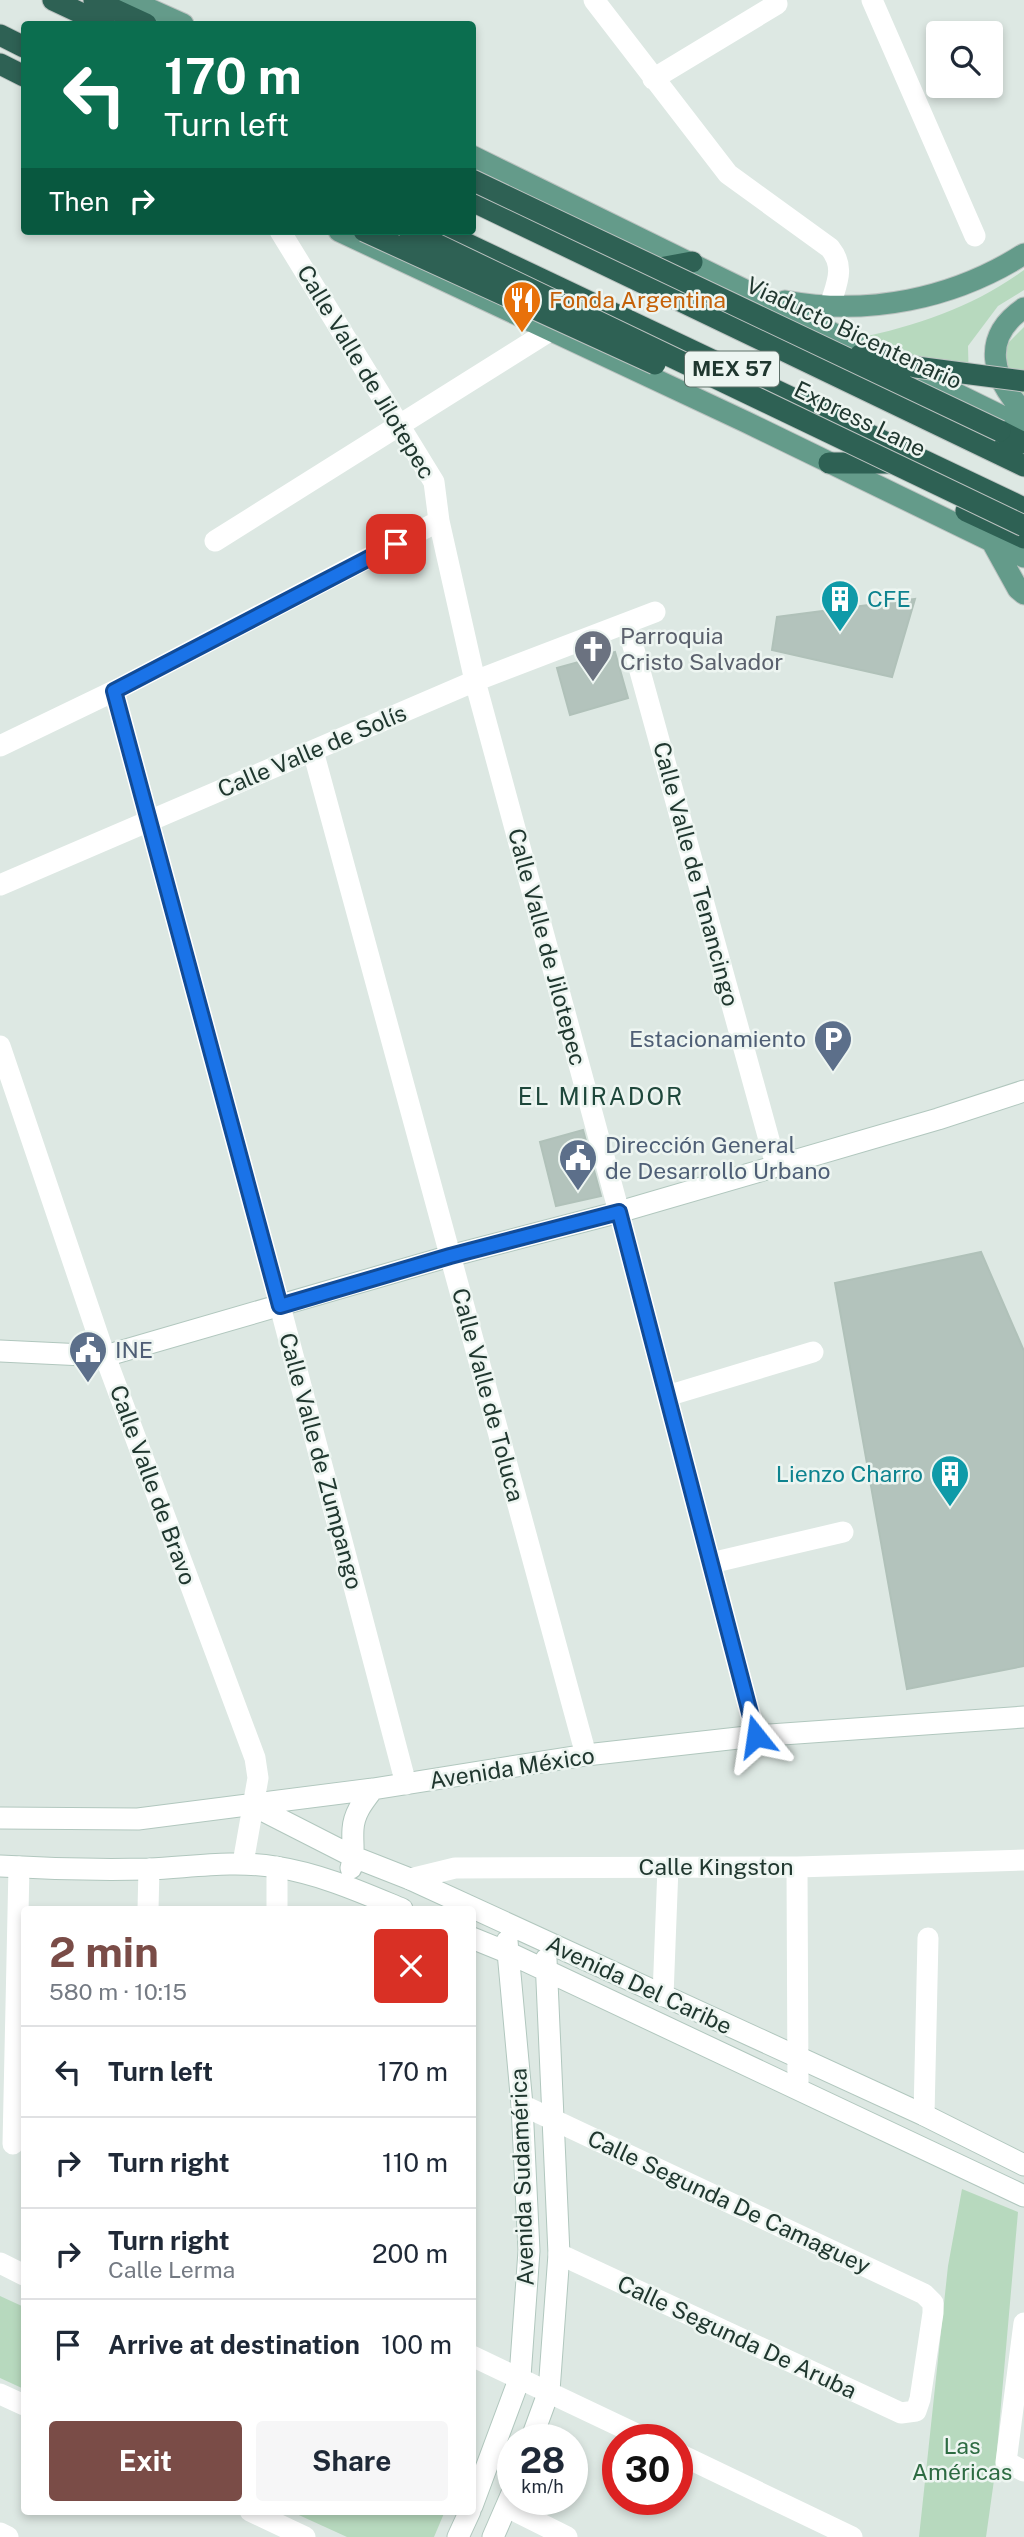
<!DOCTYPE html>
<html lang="en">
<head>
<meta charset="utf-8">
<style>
  body { margin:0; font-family:"Public Sans",sans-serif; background:#f6f6f7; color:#1f2937; height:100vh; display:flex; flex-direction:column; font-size:26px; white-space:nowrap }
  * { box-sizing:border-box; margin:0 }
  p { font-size:23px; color:#747a83 }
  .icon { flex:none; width:38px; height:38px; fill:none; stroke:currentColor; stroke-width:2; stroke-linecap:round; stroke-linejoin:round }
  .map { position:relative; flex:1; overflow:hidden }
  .side { position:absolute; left:21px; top:1906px; width:455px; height:609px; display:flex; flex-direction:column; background:#fff; border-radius:7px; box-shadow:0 4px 10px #0003 }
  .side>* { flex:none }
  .guide { position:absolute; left:21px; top:21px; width:455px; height:214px; border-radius:7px; box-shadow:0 4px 10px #0003; background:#0b6e4f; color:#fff; overflow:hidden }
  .controls { position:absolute; left:926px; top:21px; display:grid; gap:14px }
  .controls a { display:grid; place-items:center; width:77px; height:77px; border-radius:7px; background:#fff; box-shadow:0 4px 10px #0003; font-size:35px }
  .speed { position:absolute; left:497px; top:2424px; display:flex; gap:14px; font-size:35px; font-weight:700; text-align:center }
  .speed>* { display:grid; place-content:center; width:91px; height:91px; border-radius:50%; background:#fff; box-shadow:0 4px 10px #0003; line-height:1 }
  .speed small { font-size:18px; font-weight:400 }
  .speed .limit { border:10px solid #d22; background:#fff; color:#111 }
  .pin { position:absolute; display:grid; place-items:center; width:60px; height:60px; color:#fff; margin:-30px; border-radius:14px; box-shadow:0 4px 10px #0006 }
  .me { position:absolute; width:77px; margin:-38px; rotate:345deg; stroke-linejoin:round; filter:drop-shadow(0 0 5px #0008) }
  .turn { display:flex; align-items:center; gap:24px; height:147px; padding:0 28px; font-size:32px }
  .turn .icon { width:91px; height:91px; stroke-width:2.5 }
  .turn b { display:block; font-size:49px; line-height:60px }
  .then { display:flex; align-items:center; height:66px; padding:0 28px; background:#0003; gap:14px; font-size:26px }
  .round { display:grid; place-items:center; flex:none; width:74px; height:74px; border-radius:7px; background:#f6f6f7 }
  .summary { display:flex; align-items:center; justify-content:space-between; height:119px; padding:0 28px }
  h1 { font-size:42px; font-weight:700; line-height:52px; color:#7a4c47 }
  .cta { display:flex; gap:14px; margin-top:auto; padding:14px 28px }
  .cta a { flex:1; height:80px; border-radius:7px; background:#7a4c47; color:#fff; font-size:28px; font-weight:700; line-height:80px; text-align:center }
  .cta a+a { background:#f6f6f7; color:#1f2937 }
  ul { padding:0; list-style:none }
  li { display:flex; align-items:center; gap:21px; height:91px; padding:0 28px; border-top:2px solid #e0e1e3 }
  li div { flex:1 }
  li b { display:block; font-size:26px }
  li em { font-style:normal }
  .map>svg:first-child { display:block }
  .green { fill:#b7d9be }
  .building { fill:#b3c3bc; stroke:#b0c1b9; stroke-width:2 }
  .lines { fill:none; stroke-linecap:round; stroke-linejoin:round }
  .secondary-casing { stroke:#b1c7be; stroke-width:23 }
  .primary-casing { stroke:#bcc3c1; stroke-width:23 }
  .highway-casing { stroke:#bcc3c1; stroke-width:23 }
  .street { stroke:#fff; stroke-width:21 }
  .secondary { stroke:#fff; stroke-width:21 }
  .primary { stroke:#649b8a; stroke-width:21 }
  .highway { stroke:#2e6154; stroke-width:21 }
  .highway-bridge-casing { stroke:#bcc3c1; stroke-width:23; stroke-linecap:butt }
  .highway-bridge { stroke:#2e6154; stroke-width:21 }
  .route-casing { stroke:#114b97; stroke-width:18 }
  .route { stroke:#1a73e8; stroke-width:12 }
  .labels { text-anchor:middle; stroke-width:5; stroke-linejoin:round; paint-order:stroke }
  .shield { fill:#edf5f1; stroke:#5e7069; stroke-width:2 }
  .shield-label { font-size:21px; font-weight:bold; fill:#20372f }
  .food-label { font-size:23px; fill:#c56008; stroke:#edf5f1; text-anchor:start }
  .street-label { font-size:23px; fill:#20372f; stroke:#edf5f1 }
  .culture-label { font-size:23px; fill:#0d838f; stroke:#edf5f1; text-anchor:start }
  .worship-label { font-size:23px; fill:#5b616d; stroke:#edf5f1; text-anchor:start }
  .service-label { font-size:23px; fill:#4e5e75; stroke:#edf5f1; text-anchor:start }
  .park-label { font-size:23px; fill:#2d6b42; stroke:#edf5f1 }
  .neighbourhood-label { font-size:24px; letter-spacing:2px; fill:#1e473b; stroke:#edf5f1 }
</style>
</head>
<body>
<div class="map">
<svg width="1024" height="2537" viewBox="0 0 1024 2537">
  <rect width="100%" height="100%" fill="#dde8e3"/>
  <path class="green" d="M1024,270v20l-26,16 -30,40 1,40 -111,-48c59,-12 117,-32 166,-68z
    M1024,327v75l-22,-45 6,-14z
    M962,2189l56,23 -23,261 -9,64h-67l29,-271z
    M0,2296l24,11v82l-24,-11z
    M290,2511h155l-11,26h-87z"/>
  <path class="building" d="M915,599l-23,78 -120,-27 5,-33z
    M615,652l13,46 -58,17 -13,-47z
    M583,1130l18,66 -45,10 -16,-64z
    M981,1252l43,99v315l-117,23 -72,-406z"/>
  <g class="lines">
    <defs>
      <path id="secondary" d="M0,1351l105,5 345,-100 169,-44 319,-93 86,-28
        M254,1806l100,51 56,22 514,236 100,50
        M0,1818l138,1 235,-30 213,-34 170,-19 268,-19
        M0,1866c49,3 100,4 149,3 43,-2 85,-9 127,-2 45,7 85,25 126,42
        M351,1868c4,-13 1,-25 2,-39 1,-16 10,-27 20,-40
        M472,1938l37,15 515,243
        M531,2440l18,-49 10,-137 -13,-295
        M472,2506l48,-129 9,-126 -7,-146 -15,-164
        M458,2537l12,-26
        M493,2537l20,-46"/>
      <path id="primary" d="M129,0l54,24
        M472,156l552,271
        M339,231l407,191 278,135
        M785,301c83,15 168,-2 239,-47
        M1024,308c-44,30 -32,70 0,104
        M992,542l26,47 6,5"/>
      <path id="highway" d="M53,0l51,24
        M94,0l52,24
        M0,35l24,12
        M0,64l24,12
        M472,201l552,265
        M440,231l584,277
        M649,270l43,-8
        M1000,431l24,12
        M829,463h68
        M966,511l58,27"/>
    </defs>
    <use href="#secondary" class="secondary-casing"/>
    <use href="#primary" class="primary-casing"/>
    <use href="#highway" class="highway-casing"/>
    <path class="street" d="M594,0l134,174 102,74c16,20 6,36 0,58
      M872,0l103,236
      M653,79l124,-75
      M280,231l154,251 5,39 36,160 144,531 137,524
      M215,541l336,-211
      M627,624l149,541
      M114,691l166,615 126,478
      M0,746l114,-55 325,-170
      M313,751l273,1004
      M0,885l475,-204 180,-69
      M0,1046l105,310 150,402 3,20 -15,85
      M667,1396l146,-44
      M711,1563l132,-31
      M277,1867v42
      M797,1867l1,221
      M410,1879l45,-11 342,-1 227,-7
      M148,1909l1,-40
      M663,1996l5,-129
      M522,2105l402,189 9,9v10l-13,86 -4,12 -15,2 -342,-159
      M924,2115l4,-177
      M13,2144l6,-277
      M0,2263l24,12
      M1024,2323l-18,139 18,9
      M472,2356l177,84
      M0,2394l24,11
      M677,2453l175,84
      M507,2507l60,30
      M250,2511l55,26
      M0,2533l8,4"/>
    <use href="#secondary" class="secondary"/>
    <use href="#primary" class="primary"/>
    <use href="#highway" class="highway"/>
    <defs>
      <path id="highway-bridge" d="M472,180l528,251
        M364,231l291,133
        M409,231l615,295
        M860,355l56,12 108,14"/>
    </defs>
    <use href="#highway-bridge" class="highway-bridge-casing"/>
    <use href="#highway-bridge" class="highway-bridge"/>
  </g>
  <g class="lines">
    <defs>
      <path id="route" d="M396,544l-282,147 166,615 170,-50 169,-44 137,524"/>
    </defs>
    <use href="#route" class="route-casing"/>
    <use href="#route" class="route"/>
  </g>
  <defs>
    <symbol id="restaurant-pin" viewBox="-11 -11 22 30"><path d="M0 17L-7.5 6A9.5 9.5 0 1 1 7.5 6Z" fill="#e8710a" stroke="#edf5f1"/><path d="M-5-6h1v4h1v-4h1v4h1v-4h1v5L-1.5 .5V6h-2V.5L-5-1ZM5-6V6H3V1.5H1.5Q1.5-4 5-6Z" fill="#fff"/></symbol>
    <symbol id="building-pin" viewBox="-11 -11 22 30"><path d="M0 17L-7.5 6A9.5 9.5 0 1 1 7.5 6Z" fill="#0f9aa8" stroke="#edf5f1"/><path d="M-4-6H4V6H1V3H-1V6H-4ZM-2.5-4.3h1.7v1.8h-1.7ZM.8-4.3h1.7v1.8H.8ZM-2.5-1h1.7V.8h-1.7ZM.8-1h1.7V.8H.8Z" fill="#fff"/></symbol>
    <symbol id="church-pin" viewBox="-11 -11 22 30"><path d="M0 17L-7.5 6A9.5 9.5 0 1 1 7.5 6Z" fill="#6b7280" stroke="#edf5f1"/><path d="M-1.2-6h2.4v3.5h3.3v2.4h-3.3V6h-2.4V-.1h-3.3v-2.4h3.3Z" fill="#fff"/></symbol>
    <symbol id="parking-pin" viewBox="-11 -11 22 30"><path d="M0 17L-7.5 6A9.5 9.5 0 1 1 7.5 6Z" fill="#5c6f8a" stroke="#edf5f1"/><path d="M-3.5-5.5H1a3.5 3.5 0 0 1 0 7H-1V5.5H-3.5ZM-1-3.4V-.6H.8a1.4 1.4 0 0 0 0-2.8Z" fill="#fff"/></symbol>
    <symbol id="civic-pin" viewBox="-11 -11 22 30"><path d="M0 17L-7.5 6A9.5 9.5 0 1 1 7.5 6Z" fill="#5c6f8a" stroke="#edf5f1"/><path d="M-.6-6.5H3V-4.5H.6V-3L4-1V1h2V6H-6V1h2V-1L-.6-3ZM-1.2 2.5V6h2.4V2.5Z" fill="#fff"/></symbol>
  </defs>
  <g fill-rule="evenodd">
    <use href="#restaurant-pin" x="500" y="278" width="44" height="60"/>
    <use href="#building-pin" x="818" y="577" width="44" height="60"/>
    <use href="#church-pin" x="571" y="627" width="44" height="60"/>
    <use href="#parking-pin" x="811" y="1017" width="44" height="60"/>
    <use href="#civic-pin" x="556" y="1136" width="44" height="60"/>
    <use href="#civic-pin" x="66" y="1328" width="44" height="60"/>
    <use href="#building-pin" x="928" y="1452" width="44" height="60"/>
  </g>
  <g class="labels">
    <rect class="shield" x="685" y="351.5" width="94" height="35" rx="5"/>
    <g class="shield-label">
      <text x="732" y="376">MEX 57</text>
    </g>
    <g class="food-label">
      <text x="549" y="308">Fonda Argentina</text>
    </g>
    <g class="street-label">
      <text transform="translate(854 333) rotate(25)" y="8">Viaducto Bicentenario</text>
      <text transform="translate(366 372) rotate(59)" y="8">Calle Valle de Jilotepec</text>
      <text transform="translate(860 419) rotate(26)" y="8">Express Lane</text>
      <text transform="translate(312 751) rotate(-23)" y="8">Calle Valle de Solís</text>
      <text transform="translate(696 874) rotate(75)" y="8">Calle Valle de Tenancingo</text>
      <text transform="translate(547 947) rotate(75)" y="8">Calle Valle de Jilotepec</text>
      <text transform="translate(488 1395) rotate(75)" y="8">Calle Valle de Toluca</text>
      <text transform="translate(321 1461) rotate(75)" y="8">Calle Valle de Zumpango</text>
      <text transform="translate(153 1485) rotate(70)" y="8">Calle Valle de Bravo</text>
      <text transform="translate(512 1768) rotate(-9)" y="8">Avenida México</text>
      <text x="716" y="1875">Calle Kingston</text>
      <text transform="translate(639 1985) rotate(25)" y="8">Avenida Del Caribe</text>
      <text transform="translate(522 2177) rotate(-92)" y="8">Avenida Sudamérica</text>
      <text transform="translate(729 2202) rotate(25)" y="8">Calle Segunda De Camaguey</text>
      <text transform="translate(737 2337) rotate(25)" y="8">Calle Segunda De Aruba</text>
    </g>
    <g class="culture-label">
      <text x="867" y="607">CFE</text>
      <text x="923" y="1482" text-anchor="end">Lienzo Charro</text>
    </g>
    <g class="worship-label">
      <text x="620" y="644">Parroquia<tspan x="620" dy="26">Cristo Salvador</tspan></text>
    </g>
    <g class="service-label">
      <text x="806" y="1047" text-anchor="end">Estacionamiento</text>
      <text x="605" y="1153">Dirección General<tspan x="605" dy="26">de Desarrollo Urbano</tspan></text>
      <text x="115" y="1358">INE</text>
    </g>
    <g class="park-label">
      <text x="962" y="2454">Las<tspan x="962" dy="26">Américas</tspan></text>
    </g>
    <g class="neighbourhood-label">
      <text x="601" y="1105">EL MIRADOR</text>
    </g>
  </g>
</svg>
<div class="controls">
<a><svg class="icon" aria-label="search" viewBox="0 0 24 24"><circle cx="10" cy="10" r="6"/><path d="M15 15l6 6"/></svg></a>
</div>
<div class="speed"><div>28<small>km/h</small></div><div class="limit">30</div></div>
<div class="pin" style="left:396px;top:544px;background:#d93025"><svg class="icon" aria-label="arrive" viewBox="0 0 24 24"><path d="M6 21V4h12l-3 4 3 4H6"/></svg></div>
<svg class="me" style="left:756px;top:1736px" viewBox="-20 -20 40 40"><path d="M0-17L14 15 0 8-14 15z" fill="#1a73e8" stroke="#fff" stroke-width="4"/></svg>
<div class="guide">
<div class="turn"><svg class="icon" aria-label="left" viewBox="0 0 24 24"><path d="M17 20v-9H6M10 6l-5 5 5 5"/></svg><div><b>170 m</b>Turn left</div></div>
<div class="then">Then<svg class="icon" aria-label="right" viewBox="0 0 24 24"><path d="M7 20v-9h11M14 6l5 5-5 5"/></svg></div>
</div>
<section class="side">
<div class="summary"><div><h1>2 min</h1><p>580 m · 10:15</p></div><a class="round" style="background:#d93025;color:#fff"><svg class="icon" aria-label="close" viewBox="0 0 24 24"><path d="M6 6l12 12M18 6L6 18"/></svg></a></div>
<ul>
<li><svg class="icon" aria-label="left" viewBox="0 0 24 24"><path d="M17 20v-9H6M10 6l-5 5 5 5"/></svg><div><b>Turn left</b></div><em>170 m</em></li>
<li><svg class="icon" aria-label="right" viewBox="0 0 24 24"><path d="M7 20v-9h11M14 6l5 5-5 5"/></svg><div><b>Turn right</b></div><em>110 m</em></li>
<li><svg class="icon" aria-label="right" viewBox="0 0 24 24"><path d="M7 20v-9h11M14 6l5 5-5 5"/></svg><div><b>Turn right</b><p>Calle Lerma</p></div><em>200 m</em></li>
<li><svg class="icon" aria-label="arrive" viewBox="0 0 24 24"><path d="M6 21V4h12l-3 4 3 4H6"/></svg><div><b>Arrive at destination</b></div><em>100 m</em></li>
</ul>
<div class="cta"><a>Exit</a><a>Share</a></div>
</section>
</div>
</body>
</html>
